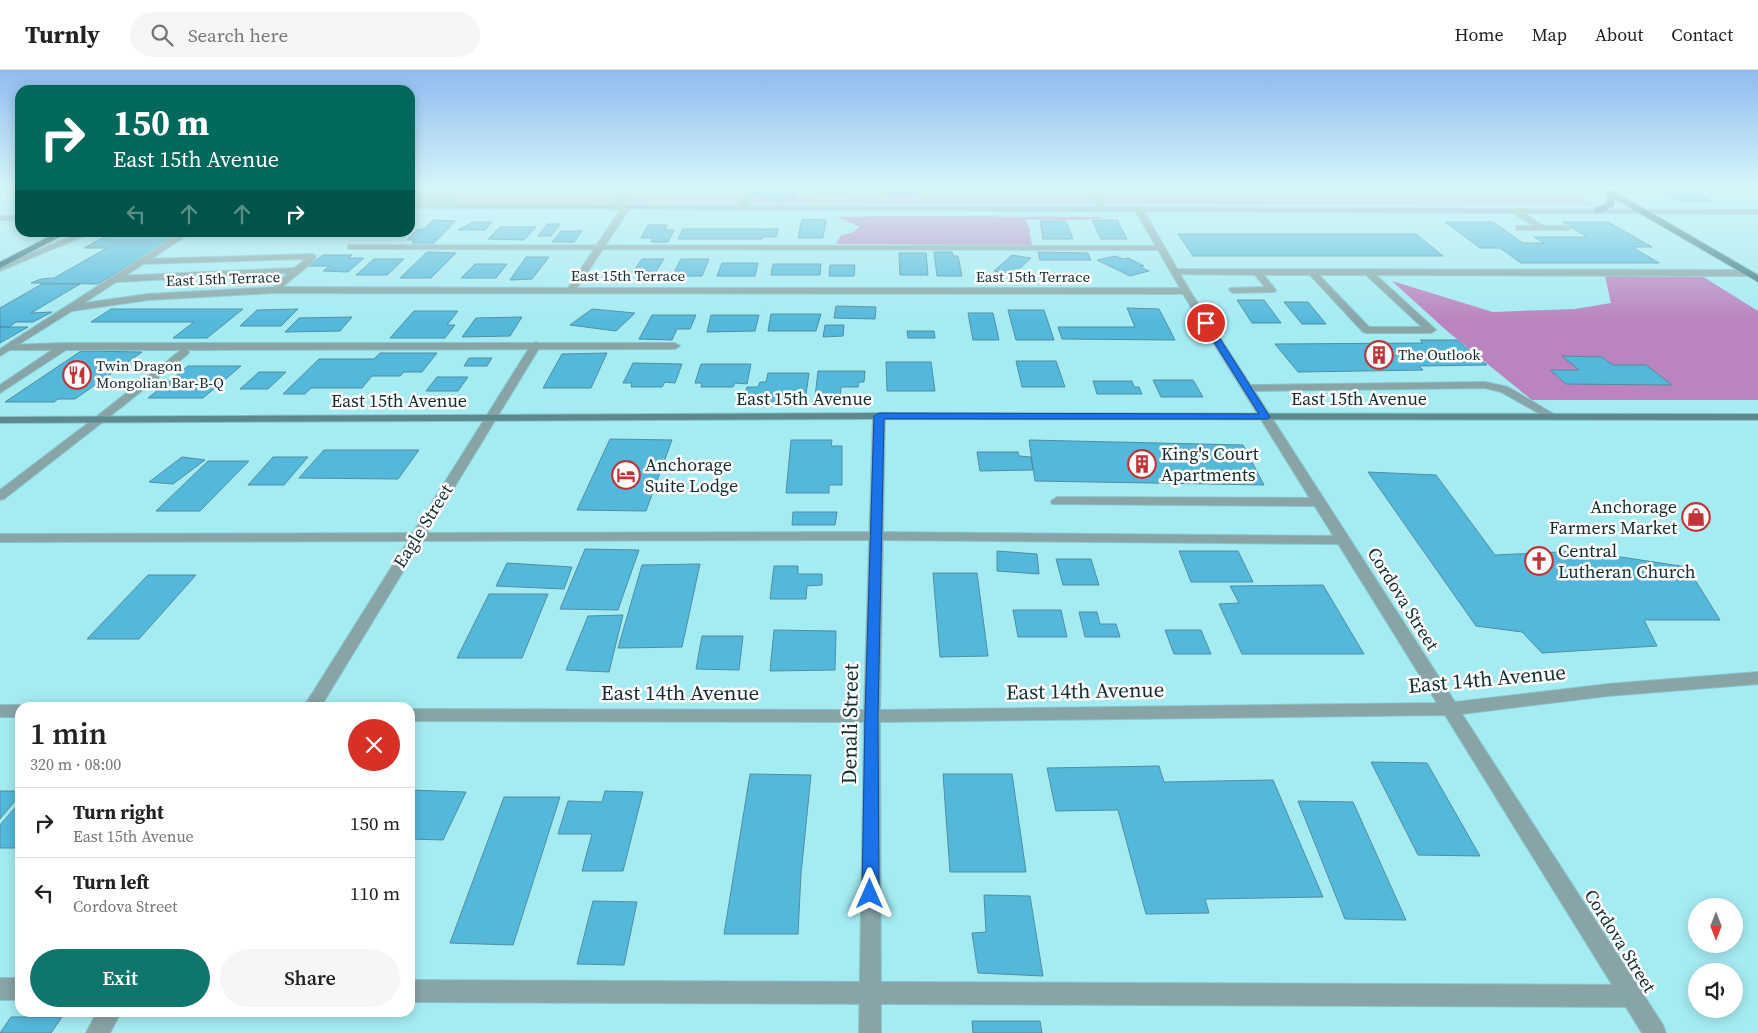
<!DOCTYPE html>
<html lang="en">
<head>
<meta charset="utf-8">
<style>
  body { margin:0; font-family:"Source Serif 4",serif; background:#f6f6f6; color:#222; height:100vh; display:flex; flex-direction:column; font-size:19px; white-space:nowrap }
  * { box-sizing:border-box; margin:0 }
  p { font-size:16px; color:#767676 }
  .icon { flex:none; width:28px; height:28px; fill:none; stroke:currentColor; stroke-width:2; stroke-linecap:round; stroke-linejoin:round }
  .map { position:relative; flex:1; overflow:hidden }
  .drawer { position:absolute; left:15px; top:632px; width:400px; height:315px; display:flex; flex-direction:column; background:#fff; border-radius:15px; box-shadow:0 2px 12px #0003 }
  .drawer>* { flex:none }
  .hud { position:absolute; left:15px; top:15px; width:400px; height:152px; border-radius:15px; box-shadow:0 2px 12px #0003; background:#00695c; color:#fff; overflow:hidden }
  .needle { width:32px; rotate:180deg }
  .buttons { position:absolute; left:1688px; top:828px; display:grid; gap:10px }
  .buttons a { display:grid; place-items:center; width:55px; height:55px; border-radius:50%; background:#fff; box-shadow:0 2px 12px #0003; font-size:25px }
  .pin { position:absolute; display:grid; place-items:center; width:42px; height:42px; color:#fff; margin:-21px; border:2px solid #fff; border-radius:50%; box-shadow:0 1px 5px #0007 }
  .me { position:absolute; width:55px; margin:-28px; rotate:0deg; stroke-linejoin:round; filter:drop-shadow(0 0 4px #0008) }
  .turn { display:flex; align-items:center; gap:18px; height:105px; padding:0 15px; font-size:22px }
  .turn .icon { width:65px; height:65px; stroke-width:2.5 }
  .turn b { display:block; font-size:35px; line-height:42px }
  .lanes { display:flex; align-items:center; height:48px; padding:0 15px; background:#0003; justify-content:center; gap:25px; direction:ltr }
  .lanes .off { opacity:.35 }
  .round { display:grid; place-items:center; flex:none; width:52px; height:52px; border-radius:26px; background:#f6f6f6 }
  .summary { display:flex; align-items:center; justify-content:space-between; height:85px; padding:0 15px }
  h1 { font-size:30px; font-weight:600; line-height:38px }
  .primary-button { display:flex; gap:10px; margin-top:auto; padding:10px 15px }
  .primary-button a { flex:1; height:58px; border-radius:30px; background:#0f766e; color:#fff; font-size:20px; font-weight:600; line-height:58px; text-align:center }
  .primary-button a+a { background:#f6f6f6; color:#222 }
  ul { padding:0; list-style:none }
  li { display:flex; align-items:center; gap:15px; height:70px; padding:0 15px; border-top:1px solid #e0e0e0 }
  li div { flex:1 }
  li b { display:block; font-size:19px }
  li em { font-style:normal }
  header { display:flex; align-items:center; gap:30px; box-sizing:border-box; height:70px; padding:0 25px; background:#fff; border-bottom:1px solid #e0e0e0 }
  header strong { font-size:24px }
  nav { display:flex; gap:28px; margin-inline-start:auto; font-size:18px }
  .search { width:350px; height:45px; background:#f6f6f6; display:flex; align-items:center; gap:12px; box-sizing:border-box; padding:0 18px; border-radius:28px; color:#767676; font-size:19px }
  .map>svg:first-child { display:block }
  .green { fill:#c8a4cb }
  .forest { fill:#bb83bf }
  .building { fill:#54b8db; stroke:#518da3 }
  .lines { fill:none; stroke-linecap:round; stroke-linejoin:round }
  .service-casing { stroke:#87c5cb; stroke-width:2 }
  .minor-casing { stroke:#87c5cb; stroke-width:2 }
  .tertiary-casing { stroke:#87c5cb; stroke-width:2 }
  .secondary-casing { stroke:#87c5cb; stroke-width:2 }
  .primary-casing { stroke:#87c5cb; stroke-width:2 }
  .trunk-casing { stroke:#87c5cb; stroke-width:2 }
  .service { fill:#88a4a7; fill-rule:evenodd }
  .minor { fill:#88a4a7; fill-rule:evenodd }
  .tertiary { fill:#88a4a7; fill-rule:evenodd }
  .secondary { fill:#5d888d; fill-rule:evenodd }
  .primary { fill:#3c747a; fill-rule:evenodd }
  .trunk { fill:#2a6b72; fill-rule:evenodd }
  .route { fill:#1a73e8; stroke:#114b97 }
  .labels { text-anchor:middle; stroke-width:5; stroke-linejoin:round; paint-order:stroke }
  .far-street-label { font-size:15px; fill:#112e31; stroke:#fdfdfd }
  .far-poi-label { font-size:15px; fill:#112e31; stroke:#fdfdfd; text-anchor:start }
  .street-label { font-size:18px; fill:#112e31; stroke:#fdfdfd }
  .poi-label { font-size:18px; fill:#112e31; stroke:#fdfdfd; text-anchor:start }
  .near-street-label { font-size:21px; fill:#112e31; stroke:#fdfdfd }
</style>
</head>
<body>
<header>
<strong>Turnly</strong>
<div class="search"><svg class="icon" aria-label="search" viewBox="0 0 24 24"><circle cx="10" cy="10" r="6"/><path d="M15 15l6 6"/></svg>Search here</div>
<nav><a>Home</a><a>Map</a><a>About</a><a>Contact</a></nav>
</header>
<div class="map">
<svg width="1758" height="963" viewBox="0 0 1758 963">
  <rect width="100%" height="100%" fill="#a5ebf2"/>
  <path class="green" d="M410,117h1152l31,18 -1183,-2z"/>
  <path class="forest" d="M888,146l217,1c-26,6 -53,1 -80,3l4,7 3,18 -196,-1 5,-9 11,-2 8,-6 -23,-10z
    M1605,206h97l56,35v89h-226l-85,-69 -55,-50 101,31 82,-3 36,-6z"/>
  <path class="building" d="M410,117h38l-14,2 -13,-2 -11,4z
    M783,117l13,5 -5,2 5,2 -5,2 3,1 -20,2 -19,-7z
    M796,117h56l-1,5h-38z
    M1650,117h31l33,15h-32z
    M885,118h41v3h-10v3h-31z
    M802,149l24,1 -3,18h-25z
    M433,150l23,1 -22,22h-22l3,-3h-8l11,-11h6z
    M1092,150h25l10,19h-26z
    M1040,151h26l7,18h-30z
    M473,152h19l-7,8h-27z
    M1445,152h48l30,21h21l-10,-6h53l-24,-15h45l44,25h-20l27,16h-138l-21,-15h-20z
    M547,154h13l-9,12h-13z
    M648,155h19l-2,5h9l-6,12h-17l2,-4h-12z
    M500,157h36l-12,13 -36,-1z
    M683,159h95l-2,8h-13l-1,2h-84z
    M561,161h21l-8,11h-22z
    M248,162h38l-3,2h-38z
    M289,162h50l-5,4h-50z
    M110,164h69l-81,50 -67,-1 10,-4 13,-1 53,-30h-23z
    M1178,164h238l27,22h-250z
    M427,182l29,1 -25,25h-31z
    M934,182h18l1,4h5l4,20h-25z
    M1038,182l50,1 3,7h-51z
    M899,183h27l2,22h-28z
    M323,185h29l-4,3h16l-16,14 -25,-1 6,-5h-21z
    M1012,185l19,3 -18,17 -19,-4z
    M1115,186l8,3 5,-1 16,8 -4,1 9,4 -19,5 -33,-16z
    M526,187h23l-17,22 -22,1z
    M374,189h30l-17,16h-31z
    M642,189h22l-9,14h-23z
    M681,189h28l-7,17h-30z
    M722,193h36l-3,13h-38z
    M475,194h32l-11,14h-35z
    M773,194h48l-1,11h-49z
    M830,195h25l-1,11h-25z
    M42,214h38l-49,29 21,-1 -19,10h-17l-7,5h-9v-19z
    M1237,230h27l17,23h-29z
    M1284,232h24l18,22h-24z
    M836,236l40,1 -1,12 -41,-1z
    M1127,238l32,1 16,31 -113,-1 -4,-12h77z
    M111,239h132l-36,29h-34l21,-16h-103z
    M298,239l-17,17h-41l17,-16z
    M592,239l43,4 -19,18 -46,-6z
    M1008,240h36l10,30h-38z
    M414,241h44l-11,14h8l-10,13h-55z
    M968,243h25l6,27h-26z
    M771,244h50l-5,17h-48z
    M652,245h44l-6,14h-13l-5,11 -33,-1z
    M711,245h48l-4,16 -48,1z
    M352,247l-12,14 -55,1 14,-14z
    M522,247l-12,19 -48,1 14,-19z
    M825,255h19l-1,11 -20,1z
    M0,257h28l-28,16z
    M907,261h27l1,7h-27z
    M1420,270h37l30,25 -68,1 4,4 -125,2 -23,-28 148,-1z
    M81,281l61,1 -67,47h-17l-4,3h-49z
    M380,283h57l-15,19h-18l-4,4h-28l-10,12h-51l-6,6h-22l36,-35h55z
    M607,283l-16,35h-48l19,-34z
    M1562,286l40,1 11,8h33l26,20 -106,-1 -16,-14h29z
    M469,288h23l-5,8h-23z
    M1016,291h40l9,26h-43z
    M886,292h45l4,29h-48z
    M633,293l49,1 -7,19 -10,-1 -3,5h-31l1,-4h-9z
    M701,294h50l-4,20 -12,-1 -2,4h-32l1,-4h-7z
    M188,296h53l-38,32h-55z
    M818,301h47l-1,11h-5l-1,5h-17l-1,10h-25z
    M259,302h27l-18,17h-28z
    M768,303h41l-4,29h-62l4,-15h11l2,-5h6z
    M437,307h31l-10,14h-32z
    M1153,310h40l10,17h-42z
    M1093,311h39l2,6h5l3,7h-45z
    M610,369l62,1 -26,71 -69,-1z
    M791,370h41l-1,6h11v39h-13v8h-43z
    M1029,370l214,5 21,40 -229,-4z
    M324,380h95l-21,29 -99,-1z
    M977,382h41l1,4 12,1 2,13 -53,1z
    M182,387l23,3 -32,24 -24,-2z
    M273,387h35l-24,28h-36z
    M208,391h41l-49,50h-44z
    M1368,402l68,3 59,80 86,-4 106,16 33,53h-76l13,26 -115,7 -20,-21 -46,-6z
    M793,442h44l-2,13h-43z
    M585,479l54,1 -21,60 -58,-1z
    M997,481l40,3 2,20 -42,-3z
    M1179,481h59l15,31h-62z
    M1056,489h35l8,26h-36z
    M507,493l65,4 -8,22 -68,-3z
    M700,494l-18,83 -64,1 24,-83z
    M774,496h24v8h24v11l-15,1 -1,13h-36z
    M933,503h44l11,83 -48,1z
    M148,505h48l-57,64h-52z
    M1323,515l41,69h-122l-23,-50 20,-1 -9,-17z
    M489,524h59l-26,64h-65z
    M1013,540h48l6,27h-49z
    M1079,542h18l3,12h16l4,13h-35z
    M623,545l-14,57 -43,-2 22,-54z
    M774,560l62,1 -1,39 -65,1z
    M1165,560h36l10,24h-37z
    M702,566h41l-4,34 -43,-1z
    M1371,692l56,1 53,93 -62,-1z
    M1159,696l5,16 109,-2 50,117 -118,2 4,14 -63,1 -28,-104 -62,1 -9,-43z
    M750,704l61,1 -10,99 -3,60h-74z
    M943,704h69l14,98h-76z
    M410,720l56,2 -23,48 -33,-1z
    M0,721h20v4l-20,24z
    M605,721l38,1 -20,79h-41l10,-37h-34l10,-33 34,1z
    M504,727h56l-47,148 -63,-2z
    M1298,731l55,1 53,118 -61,-1z
    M20,732v46h-20v-23z
    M984,825l46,1 13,80 -65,-3 -6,-40 14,-1z
    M593,831l44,1 -13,63 -47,-1z
    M11,947h51l-11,16h-51z
    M972,951h68l2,12h-69z"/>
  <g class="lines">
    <defs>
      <path id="service" d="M10,117h8l-18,10v-5z
        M626,117h8l-15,23h-6l-1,-2z
        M746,117h8l-7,21 -4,2 -4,-2z
        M1086,117h7l14,22 -1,2h-6z
        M410,127h43l4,2 -12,9 -4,-2 5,-5h-36z
        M1513,139c11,0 20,12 29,16 9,3 21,-2 29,3l-4,2h-51v-4h17l-20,-13z
        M0,146h20v4h-20z
        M348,175l813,1 4,2 -4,2 -810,-1h-3z
        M312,184l4,2 -2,5 -39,32 -4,-3 17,-17 -172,9 -4,-3 4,-3 178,-8 12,-9 -166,5v-4l3,-1z
        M1175,199l574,1 4,3 -4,3 -373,-1 60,55 -5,3h-65l-3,-1 -53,-57h-46l12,15 -1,2 -42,1 -4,-3 1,-2 35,-1 -10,-12 -83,-1 -1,-2zM1319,205h47l56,52h-53z
        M65,273h610l5,3 -5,3 -488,1 2,2 -1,2 -84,67h-8l-2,-2 2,-2 85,-67h-115l-66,43v-8l52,-35h-42l-4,-1v-4z
        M1485,312l23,5 51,30 -2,2h-8l-48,-27 -16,-4 -238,3 -5,-3 5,-3z
        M1057,427l262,1 6,4 -6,4 -267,-2 -1,-3z
        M876,462l466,4 7,4 -7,4 -466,-4 -876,2v-8z
        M0,908h20v22h-20z
        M410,910l1221,5 8,3 3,8 -3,8 -8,3 -1221,-5z"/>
      <path id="minor" d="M623,136l7,2 -53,80h603l-45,-78 7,-2 48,83 265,411 153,-18 150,-12v12l-150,12 -146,18 201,311 3,8h-24l-197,-318 -565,7 1,311h-22l5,-311 -454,-1v-12l454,1 9,-294 6,-3 6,3 -5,294 557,-7 -254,-409 -908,-1 -127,7 -76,11 -72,45v-7l182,-117h10l-108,71 64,-9 127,-7 293,1z
        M536,272l5,3 -221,363h-17l228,-363z
        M100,346l4,1 2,2 -2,2 -100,78 -4,1v-10l96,-73z
        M0,635h20l6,3h-6v9h-20z
        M97,942h24l-11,21h-24z"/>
      <path id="tertiary" d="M410,134l1348,6v4l-1348,-6z
        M82,162h12l-94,39v-6z"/>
      <path id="secondary" d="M879,343l879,1v6l-879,-1 -879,4v-6z"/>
      <path id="primary" d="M1596,117h8l10,4 144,84v7l-143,-83 -1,7 -14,7h-6v-4l13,-6v-9z"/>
      <path id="trunk" d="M58,162h11l-69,36v-6z"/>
    </defs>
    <use href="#service" class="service-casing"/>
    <use href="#minor" class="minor-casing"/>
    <use href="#tertiary" class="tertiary-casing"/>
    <use href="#secondary" class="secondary-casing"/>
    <use href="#primary" class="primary-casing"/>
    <use href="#trunk" class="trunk-casing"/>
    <use href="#service" class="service"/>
    <use href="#minor" class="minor"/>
    <use href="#tertiary" class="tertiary"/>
    <use href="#secondary" class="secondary"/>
    <use href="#primary" class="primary"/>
    <use href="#trunk" class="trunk"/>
  </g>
  <linearGradient id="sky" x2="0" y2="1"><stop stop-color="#8fbbf0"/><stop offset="0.47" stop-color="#d6f6f9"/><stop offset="1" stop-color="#d6f6f9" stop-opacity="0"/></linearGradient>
  <rect width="1758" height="251" fill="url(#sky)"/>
  <path class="route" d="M1203,251l7,2 60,94 -2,2h-384l-6,297 1,178 -3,5 -6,2 -5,-2 -3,-5 3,-178 9,-300 5,-3 380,1 -57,-91z"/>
  <defs>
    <symbol id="building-ring" viewBox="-11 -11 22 22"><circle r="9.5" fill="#fdfdfd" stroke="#c23337" stroke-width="1.5"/><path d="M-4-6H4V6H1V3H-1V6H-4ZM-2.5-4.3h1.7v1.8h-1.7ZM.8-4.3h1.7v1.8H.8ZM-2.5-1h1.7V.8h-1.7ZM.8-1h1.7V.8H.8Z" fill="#c23337"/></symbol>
    <symbol id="restaurant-ring" viewBox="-11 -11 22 22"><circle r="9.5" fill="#fdfdfd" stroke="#c23337" stroke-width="1.5"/><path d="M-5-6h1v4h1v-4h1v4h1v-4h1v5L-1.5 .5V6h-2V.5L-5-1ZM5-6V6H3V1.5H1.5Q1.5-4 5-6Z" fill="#c23337"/></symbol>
    <symbol id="hotel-ring" viewBox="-11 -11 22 22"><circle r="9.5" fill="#fdfdfd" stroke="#c23337" stroke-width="1.5"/><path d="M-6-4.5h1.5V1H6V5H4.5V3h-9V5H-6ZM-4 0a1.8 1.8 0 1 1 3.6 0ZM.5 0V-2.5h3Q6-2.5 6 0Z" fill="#c23337"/></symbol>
    <symbol id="shop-ring" viewBox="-11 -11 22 22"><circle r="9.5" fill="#fdfdfd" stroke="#c23337" stroke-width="1.5"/><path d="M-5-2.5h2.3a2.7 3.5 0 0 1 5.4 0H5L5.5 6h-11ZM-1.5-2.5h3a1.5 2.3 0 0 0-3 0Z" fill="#c23337"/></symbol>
    <symbol id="church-ring" viewBox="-11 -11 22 22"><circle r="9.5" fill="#fdfdfd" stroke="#c23337" stroke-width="1.5"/><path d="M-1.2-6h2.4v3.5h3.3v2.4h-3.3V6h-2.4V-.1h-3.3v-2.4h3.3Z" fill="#c23337"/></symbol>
  </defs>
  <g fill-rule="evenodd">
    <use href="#building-ring" x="1363" y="269" width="32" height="32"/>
    <use href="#restaurant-ring" x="61" y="289" width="32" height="32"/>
    <use href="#building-ring" x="1126" y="378" width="32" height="32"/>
    <use href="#hotel-ring" x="610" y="389" width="32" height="32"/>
    <use href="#shop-ring" x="1680" y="431" width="32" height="32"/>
    <use href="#church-ring" x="1523" y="475" width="32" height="32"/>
  </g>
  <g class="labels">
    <g class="far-street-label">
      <text x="628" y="211">East 15th Terrace</text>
      <text x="1033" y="212">East 15th Terrace</text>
      <text transform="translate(223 209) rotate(-2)" y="5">East 15th Terrace</text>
    </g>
    <g class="far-poi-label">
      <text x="1398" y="290">The Outlook</text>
      <text x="96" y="301">Twin Dragon<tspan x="96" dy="17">Mongolian Bar-B-Q</tspan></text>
    </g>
    <g class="street-label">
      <text x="804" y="335">East 15th Avenue</text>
      <text x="1359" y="335">East 15th Avenue</text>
      <text x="399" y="337">East 15th Avenue</text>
      <text transform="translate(423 456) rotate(-58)" y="6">Eagle Street</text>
      <text transform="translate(1403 529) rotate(58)" y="6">Cordova Street</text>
      <text transform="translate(1620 871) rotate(58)" y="6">Cordova Street</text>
    </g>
    <g class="poi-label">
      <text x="1161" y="390">King's Court<tspan x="1161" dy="21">Apartments</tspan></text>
      <text x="645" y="401">Anchorage<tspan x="645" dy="21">Suite Lodge</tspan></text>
      <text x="1677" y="443" text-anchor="end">Anchorage<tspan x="1677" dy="21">Farmers Market</tspan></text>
      <text x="1558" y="487">Central<tspan x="1558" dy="21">Lutheran Church</tspan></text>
    </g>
    <g class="near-street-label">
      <text transform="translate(1487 609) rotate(-5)" y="7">East 14th Avenue</text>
      <text transform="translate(1085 621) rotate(-1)" y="7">East 14th Avenue</text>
      <text x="680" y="630">East 14th Avenue</text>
      <text transform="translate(850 654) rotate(-89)" y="7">Denali Street</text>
    </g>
  </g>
</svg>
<div class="buttons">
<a><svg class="needle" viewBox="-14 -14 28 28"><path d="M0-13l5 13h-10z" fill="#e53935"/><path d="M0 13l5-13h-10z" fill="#767676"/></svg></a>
<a><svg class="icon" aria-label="sound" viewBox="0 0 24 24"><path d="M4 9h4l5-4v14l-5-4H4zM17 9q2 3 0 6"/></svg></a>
</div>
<div class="pin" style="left:1206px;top:253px;background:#d93025"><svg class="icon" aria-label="arrive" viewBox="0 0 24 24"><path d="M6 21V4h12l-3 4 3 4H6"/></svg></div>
<svg class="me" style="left:870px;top:824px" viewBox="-20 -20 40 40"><path d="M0-17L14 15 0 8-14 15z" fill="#1a73e8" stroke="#fff" stroke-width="4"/></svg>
<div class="hud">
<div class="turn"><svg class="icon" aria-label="right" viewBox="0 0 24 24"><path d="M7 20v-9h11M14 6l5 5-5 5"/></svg><div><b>150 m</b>East 15th Avenue</div></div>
<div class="lanes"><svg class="icon off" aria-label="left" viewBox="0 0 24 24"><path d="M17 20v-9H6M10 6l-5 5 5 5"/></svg><svg class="icon off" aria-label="ahead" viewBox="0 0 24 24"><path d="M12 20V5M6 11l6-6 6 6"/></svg><svg class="icon off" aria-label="ahead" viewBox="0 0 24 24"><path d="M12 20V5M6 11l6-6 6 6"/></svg><svg class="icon" aria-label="right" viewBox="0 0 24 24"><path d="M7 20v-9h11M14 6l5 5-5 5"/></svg></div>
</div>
<section class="drawer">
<div class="summary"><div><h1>1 min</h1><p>320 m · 08:00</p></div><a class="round" style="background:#d93025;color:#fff"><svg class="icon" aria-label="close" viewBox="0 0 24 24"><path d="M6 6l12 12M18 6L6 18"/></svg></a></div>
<ul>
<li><svg class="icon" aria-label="right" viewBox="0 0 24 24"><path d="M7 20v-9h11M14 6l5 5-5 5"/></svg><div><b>Turn right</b><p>East 15th Avenue</p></div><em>150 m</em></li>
<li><svg class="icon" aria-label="left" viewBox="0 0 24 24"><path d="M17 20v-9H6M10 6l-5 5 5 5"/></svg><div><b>Turn left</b><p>Cordova Street</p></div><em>110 m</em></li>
</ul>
<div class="primary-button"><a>Exit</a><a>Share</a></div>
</section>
</div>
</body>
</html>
